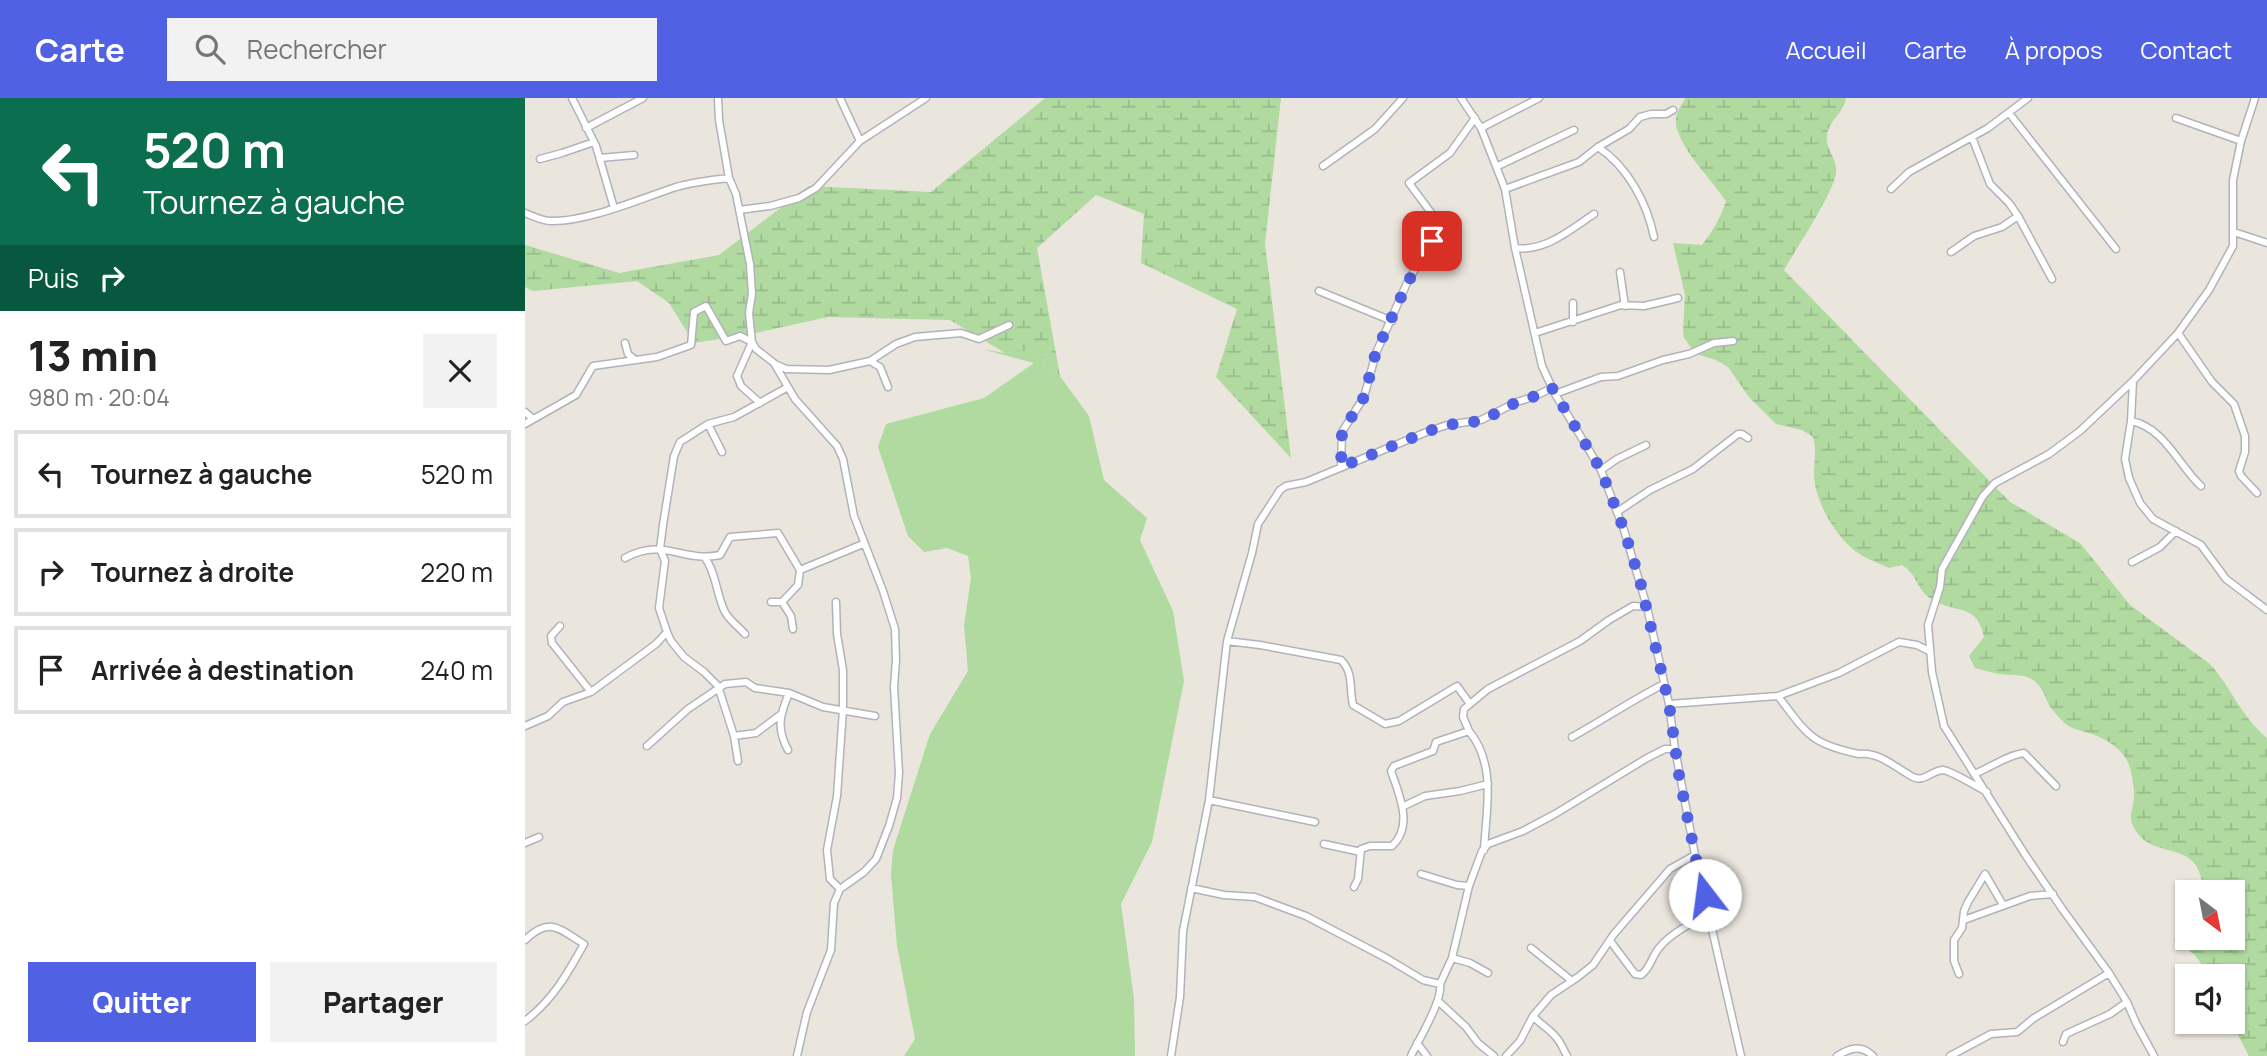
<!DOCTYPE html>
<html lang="fr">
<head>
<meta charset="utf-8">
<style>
  body { margin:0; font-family:Manrope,sans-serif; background:#f2f2f2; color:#222; height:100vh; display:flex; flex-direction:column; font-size:26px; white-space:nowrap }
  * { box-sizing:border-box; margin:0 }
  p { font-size:23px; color:#767676 }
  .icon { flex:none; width:38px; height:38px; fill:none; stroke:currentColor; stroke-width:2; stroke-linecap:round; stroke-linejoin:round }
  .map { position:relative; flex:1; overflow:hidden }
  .drawer { display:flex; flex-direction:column; background:#fff; width:525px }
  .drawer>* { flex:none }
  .guide { background:#0b6e4f; color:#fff; overflow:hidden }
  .needle { width:46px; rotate:148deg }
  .buttons { position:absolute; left:1650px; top:782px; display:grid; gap:14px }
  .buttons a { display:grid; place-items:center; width:70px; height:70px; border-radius:0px; background:#fff; box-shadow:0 2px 5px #0004; font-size:35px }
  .pin { position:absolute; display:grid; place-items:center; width:60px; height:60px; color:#fff; margin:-30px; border-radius:14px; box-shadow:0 4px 10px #0006 }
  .me { position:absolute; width:77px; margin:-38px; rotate:345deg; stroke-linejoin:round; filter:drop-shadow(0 0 5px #0008) }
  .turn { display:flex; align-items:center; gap:24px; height:147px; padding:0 28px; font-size:32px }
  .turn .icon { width:91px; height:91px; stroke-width:2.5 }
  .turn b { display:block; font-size:49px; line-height:60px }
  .then { display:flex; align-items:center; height:66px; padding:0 28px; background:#0003; gap:14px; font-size:26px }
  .round { display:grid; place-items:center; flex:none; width:74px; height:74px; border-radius:0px; background:#f2f2f2 }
  .summary { display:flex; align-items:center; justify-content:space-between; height:119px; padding:0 28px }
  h1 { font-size:42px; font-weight:800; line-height:52px }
  .cta { display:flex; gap:14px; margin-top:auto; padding:14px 28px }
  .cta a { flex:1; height:80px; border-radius:0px; background:#5161e4; color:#fff; font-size:28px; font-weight:800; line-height:80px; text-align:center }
  .cta a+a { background:#f2f2f2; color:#222 }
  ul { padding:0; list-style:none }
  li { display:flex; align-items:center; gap:21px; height:88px; margin:0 14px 10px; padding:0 14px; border:4px solid #e0e0e0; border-radius:0px }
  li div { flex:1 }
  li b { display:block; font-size:26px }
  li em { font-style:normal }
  header { display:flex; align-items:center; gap:42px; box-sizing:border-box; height:98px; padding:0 35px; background:#5161e4; color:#fff }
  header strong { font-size:33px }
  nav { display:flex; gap:38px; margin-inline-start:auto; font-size:24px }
  .search { width:490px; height:63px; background:#f2f2f2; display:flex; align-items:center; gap:18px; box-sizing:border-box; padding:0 24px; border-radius:0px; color:#767676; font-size:26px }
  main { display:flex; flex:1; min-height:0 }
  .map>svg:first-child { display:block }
  .grass { fill:#b0daa0 }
  .wetland { fill:url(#wetland-marsh) }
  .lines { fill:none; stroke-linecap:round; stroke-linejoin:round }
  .street-casing { stroke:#b1b2bc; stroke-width:9 }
  .street { stroke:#fff; stroke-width:6 }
  .route { stroke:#5161e4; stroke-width:12; stroke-dasharray:0 21.6 }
</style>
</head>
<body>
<header>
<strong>Carte</strong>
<div class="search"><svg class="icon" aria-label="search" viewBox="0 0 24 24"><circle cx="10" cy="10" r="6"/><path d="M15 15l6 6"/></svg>Rechercher</div>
<nav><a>Accueil</a><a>Carte</a><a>À propos</a><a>Contact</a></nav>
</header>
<main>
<section class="drawer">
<div class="guide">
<div class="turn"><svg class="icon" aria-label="left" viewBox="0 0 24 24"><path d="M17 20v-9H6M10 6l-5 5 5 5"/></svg><div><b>520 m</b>Tournez à gauche</div></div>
<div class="then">Puis<svg class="icon" aria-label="right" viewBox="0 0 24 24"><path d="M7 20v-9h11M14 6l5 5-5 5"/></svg></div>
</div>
<div class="summary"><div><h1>13 min</h1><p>980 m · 20:04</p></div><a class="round"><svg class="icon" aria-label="close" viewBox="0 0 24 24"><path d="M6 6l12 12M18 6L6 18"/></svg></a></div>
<ul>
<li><svg class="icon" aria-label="left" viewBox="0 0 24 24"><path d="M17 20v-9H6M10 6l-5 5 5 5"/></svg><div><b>Tournez à gauche</b></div><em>520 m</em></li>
<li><svg class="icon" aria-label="right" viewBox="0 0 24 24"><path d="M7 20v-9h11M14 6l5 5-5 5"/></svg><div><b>Tournez à droite</b></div><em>220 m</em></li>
<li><svg class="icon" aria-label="arrive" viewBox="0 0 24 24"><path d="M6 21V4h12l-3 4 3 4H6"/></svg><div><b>Arrivée à destination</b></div><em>240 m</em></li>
</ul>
<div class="cta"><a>Quitter</a><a>Partager</a></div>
</section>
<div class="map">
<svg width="1742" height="958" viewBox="0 0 1742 958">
  <defs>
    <pattern id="wetland-marsh" width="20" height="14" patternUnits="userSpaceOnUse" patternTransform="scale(1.75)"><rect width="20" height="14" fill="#b0daa0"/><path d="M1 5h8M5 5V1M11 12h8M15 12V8" fill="none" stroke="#98bb8a"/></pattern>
  </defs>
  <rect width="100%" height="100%" fill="#eae6dd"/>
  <path class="grass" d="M456,251l24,4 28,-3 27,26 29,40 15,64 43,38 -7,22 33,71 11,70 -32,161 -31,62 13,95 1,57h-231l11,-17 -18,-93 -6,-71 2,-25 37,-116 38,-63 -4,-46 7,-47 -3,-22 -21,-8 -23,4 -16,-16 -30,-89 8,-23 98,-26 50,-35z"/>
  <path class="wetland" d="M520,0h236l-16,146 26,214 -75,-81 21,-68 -96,-46 3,-49 -48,-19 -59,53 23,128 -27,-26 -28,3 -55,-33 -122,-3 -77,17 -57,9 -25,-40 -32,-22 -104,10 -8,-4v-42l94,28 100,-18 90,-69 122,6z
    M1160,0h161c-2,15 -18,23 -19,38 -2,13 11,23 9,37 -3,21 -40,76 -52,97l226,232 70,41 50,62 80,59c21,23 32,54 57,74v318h-18l-18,-34h2v-46h-23l-15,-21 -21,-15 5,-11 8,-2v11h46v-46h-30c-2,-54 -43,-31 -65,-58 -13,-17 -4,-22 -4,-40 0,-7 -2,-19 -4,-26 -5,-18 -22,-28 -38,-34 -8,-3 -18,-4 -25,-9 -6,-5 -14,-14 -18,-20 -6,-12 -8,-23 -22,-28 -8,-3 -17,-1 -26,-3 -9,-1 -17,-4 -26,-6l-6,-12 15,-19c-7,-38 -35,-21 -58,-42 -10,-10 -9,-20 -24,-30l-13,3c-11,-5 -25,-10 -34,-17 -21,-17 -40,-50 -41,-76 0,-14 3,-25 -1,-38l-11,-7 -26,-6 -27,-27 -21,-30 -12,-7 -20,-6 -12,-16 -1,-7 2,-36 -12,-52 29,2c9,-11 20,-30 24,-44 -13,-20 -53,-59 -50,-83 1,-8 6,-13 9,-20z"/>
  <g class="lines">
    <defs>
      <path id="street" d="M47,0l24,48 18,62
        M193,0l1,22 10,58 7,16 14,70 2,30 -3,19 3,29 4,7 18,14 21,36 42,47 6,13 11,57 29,75 12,38 1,31 -2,27 5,86 -2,25 -8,28 -13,33 -12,13 -24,17 -6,14 -3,47 -24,62 -10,44
        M315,0l20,43
        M936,0l20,30 24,61 10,59 27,118 13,28 46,76 23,60 23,77 22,97 6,45 20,106 46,201
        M1484,15l107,136
        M1651,20l65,23
        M61,30l57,-30
        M956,30l58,-30
        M1447,39l18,47 19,19 9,13 34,63
        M1073,49c30,20 49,56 56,90
        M75,60l34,-3
        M15,61l22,-6 32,-11
        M798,68l52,-37 28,-31
        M973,68l76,-36
        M980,91l74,-27 19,-15 31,-18 11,-12 11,-3h15l7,-4
        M1366,91l18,-17 79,-44 40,-30
        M214,112l31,-4 29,-8 17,-10 44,-47 66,-43
        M0,115c8,3 17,8 26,8 36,1 89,-22 125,-34 17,-5 35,-7 53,-9
        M1709,134l33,11
        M990,150c30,4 55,-18 79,-34
        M1426,154l23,-16 28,-9 16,-11
        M1095,174l5,34
        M794,193l73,30
        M1048,205v19
        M1010,235l86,-28 23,1 34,-8
        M1653,235l34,49 22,22 11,32v16l-6,19 2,5 16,17
        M100,245l3,11 6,5
        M345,263l10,6 8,20
        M250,266l11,5 43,1 41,-9 26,-17 19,-7 46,-4 18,6 30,-14
        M1608,283l-2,40 -6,38 4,19 11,25 13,16 48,26 25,34 41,31
        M1030,296l46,-17 17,-1 45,-16 26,-6 25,-11 19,-2
        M0,314l8,7
        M1606,323c33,6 48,45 70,65
        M0,326l51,-29 17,-29 64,-9 34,-12 3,-33 12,-6 20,35 14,-5 12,6 -15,34 4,10 19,17
        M183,326l14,28
        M816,369l1,-35 22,-35 12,-44 31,-70 30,-51v-9l-2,-5 -26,-35 41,-30 25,-35
        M1076,372l16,-11 29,-14
        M1092,414l33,-22 43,-21 45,-35h4l6,4
        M100,460c39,-21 58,5 95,-3l10,-18 48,-4 22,37
        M180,460c11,14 12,39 20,54 4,8 14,15 20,22
        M1607,464l28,-15 16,-16
        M246,504h11l16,-17 2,-15 63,-26
        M257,504l9,14 2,13
        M311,504l1,32 6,36v40l-6,86 -10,54 3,29 10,10
        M35,528l-9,10 1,7 39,49
        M702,543l33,4 81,15c13,13 8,28 12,45l32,19 14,-3 58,-35 13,18 18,-15 92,-48 29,-21 24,-14 14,1
        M1253,598c29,38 32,48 81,58 20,-3 38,15 54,23 11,6 19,-7 30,-7 9,1 34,17 44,22
        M1144,606l109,-8 61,-23 60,-31 18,3 12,6
        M0,628l23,-10 15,-14 28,-10 65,-48 11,-12
        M944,633c28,34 17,79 15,119
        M209,638l22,-3 24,-18
        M1047,639c31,-17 60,-37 92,-53
        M122,648l41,-37 37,-25 21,-2 9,6 34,5 34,14 52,9
        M263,652c-12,-22 -8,-35 1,-57
        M213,663l-4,-25 -16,-50 -14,-14 -20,-15 -13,-16 -4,-9 -8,-24 6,-47 -5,-12 3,-24 11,-69 6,-14 28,-18 26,-7 54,-30
        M1449,676c16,-6 33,-19 50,-21l32,33
        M684,702l106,22
        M879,708l21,-10 35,-5 28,-7
        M0,745l14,-6
        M799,746l37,8
        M896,776l36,11 12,1
        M829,789l4,-8 3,-30 9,-3h22c22,-20 7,-52 -1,-75l3,-5 39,-15 3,-9 33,-11 -6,-14 1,-8 6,-5
        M666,790l33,7 31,2 51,19 82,43 35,21 17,4 12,-26 17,-72 13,-35 6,-7 35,-13 32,-17 92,-56 18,-9h10
        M1439,822l66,-24 23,-2
        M0,842c25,-24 34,-11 59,4 -16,29 -32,57 -59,77
        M1086,844l24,32 6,1c9,-6 11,-19 18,-27 9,-12 37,-30 51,-32
        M1006,850l41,33
        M927,860l18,5 18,10
        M1434,876l-5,-13v-21l8,-12 2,-17 4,-9 17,-28 18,31
        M913,903l28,26 12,16 16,13
        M1008,918c7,8 15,12 22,20 6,6 8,13 12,20
        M1538,944l3,-8 44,-20 17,-12
        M892,945l10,13
        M646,958l9,-59 3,-66 26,-131 18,-159 25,-88 6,-29 22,-34 6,-4 20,-4 123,-51 18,-6 34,-5 36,-18 16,-5 19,-9
        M886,958c8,-17 32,-56 29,-72
        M981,958l14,-15 13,-25 18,-21 27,-18 15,-12 21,-31 56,-65 25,-14
        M1312,958c13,-8 24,-12 36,0
        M1425,958l41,-22 26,-2 17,-14 75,-45
        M1629,958l-18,-33 -9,-21 -18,-29 -46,-63 -37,-54 -82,-130 -12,-54 -4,-47 12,-38 2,-18 41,-73 12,-13 54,-29 31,-23 53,-50 45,-48 31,-43 24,-44v-66l8,-39 14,-43"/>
    </defs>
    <use href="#street" class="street-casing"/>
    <use href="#street" class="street"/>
  </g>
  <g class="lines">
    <path class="route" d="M907,143l-8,11 -17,32 -31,68 -12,45 -22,35 -1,35 88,-36 18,-6 34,-4 36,-19 16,-5 19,-9 49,82 23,60 16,51 29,123 10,71 16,80 10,40"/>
  </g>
</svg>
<div class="buttons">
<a><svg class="needle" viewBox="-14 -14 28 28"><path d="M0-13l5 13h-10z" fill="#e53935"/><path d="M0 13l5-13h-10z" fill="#767676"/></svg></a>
<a><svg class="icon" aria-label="sound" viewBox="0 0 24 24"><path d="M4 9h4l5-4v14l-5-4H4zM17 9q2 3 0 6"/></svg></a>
</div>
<div class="pin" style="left:907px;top:143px;background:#d93025"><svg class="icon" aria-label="arrive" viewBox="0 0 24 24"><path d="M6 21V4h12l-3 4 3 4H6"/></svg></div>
<svg class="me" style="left:1180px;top:797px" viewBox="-20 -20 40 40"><circle r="19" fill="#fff"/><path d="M0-13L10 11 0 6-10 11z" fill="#5161e4"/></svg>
</div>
</main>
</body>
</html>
